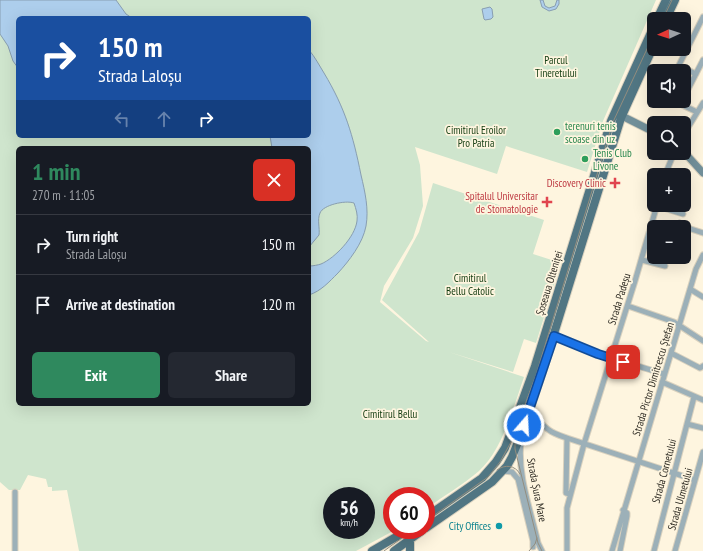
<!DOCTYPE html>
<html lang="en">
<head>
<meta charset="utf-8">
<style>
  body { margin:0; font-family:"PT Sans Narrow",sans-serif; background:#242831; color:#f1f3f6; height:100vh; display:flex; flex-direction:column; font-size:15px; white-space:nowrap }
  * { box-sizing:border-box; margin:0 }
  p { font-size:13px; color:#9ea1a6 }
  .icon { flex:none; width:22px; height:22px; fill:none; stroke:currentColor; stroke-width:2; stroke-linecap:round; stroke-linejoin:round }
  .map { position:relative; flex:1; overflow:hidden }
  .panel { position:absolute; left:16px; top:146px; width:295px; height:260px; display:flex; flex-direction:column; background:#171b24; border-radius:6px; box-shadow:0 4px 16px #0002 }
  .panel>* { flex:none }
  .banner { position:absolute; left:16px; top:16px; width:295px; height:122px; border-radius:6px; box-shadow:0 4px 16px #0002; background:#1a4fa0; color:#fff; overflow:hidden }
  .needle { width:26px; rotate:267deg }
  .fabs { position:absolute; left:647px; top:12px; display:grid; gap:8px }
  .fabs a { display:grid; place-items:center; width:44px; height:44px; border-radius:6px; background:#171b24; box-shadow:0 4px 16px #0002; font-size:20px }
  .speed { position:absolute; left:323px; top:487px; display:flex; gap:8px; font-size:20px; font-weight:700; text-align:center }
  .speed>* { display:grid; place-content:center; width:52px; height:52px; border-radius:50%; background:#171b24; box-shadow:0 4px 16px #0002; line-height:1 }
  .speed small { font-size:10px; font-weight:400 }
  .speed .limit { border:6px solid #d22; background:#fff; color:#111 }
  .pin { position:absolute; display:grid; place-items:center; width:34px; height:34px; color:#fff; margin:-17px; border-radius:8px; box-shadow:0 2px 6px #0006 }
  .me { position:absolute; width:44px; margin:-22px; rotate:19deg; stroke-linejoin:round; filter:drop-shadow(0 0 3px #0008) }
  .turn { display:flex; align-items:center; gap:14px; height:84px; padding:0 16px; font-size:18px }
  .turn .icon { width:52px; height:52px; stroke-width:2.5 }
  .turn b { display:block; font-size:28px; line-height:34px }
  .lanes { display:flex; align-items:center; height:38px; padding:0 16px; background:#0003; justify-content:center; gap:20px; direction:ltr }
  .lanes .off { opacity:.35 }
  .round { display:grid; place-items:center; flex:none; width:42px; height:42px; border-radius:6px; background:#242831 }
  .head { display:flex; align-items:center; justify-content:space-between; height:68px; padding:0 16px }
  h1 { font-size:24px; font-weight:600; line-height:30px; color:#2f895e }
  .button { display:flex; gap:8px; margin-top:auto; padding:8px 16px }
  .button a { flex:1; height:46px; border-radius:6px; background:#2f895e; color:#fff; font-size:16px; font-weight:600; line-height:46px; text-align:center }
  .button a+a { background:#242831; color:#f1f3f6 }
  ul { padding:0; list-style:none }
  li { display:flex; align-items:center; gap:12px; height:60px; padding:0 16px; border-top:1px solid #363941 }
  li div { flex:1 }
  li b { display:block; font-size:15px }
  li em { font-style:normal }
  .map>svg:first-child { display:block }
  .green { fill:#cfe5cd; fill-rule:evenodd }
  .water { fill:#adceec; stroke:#889eb1 }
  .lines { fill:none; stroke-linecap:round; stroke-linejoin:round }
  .street-casing { stroke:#d9d1be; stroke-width:7 }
  .secondary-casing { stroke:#d9d1be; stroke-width:9 }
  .primary-casing { stroke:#d9d1be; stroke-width:10 }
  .street { stroke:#9cb0b8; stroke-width:5 }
  .secondary { stroke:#718f99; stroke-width:7 }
  .primary { stroke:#517683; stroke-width:8 }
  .tram { stroke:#938d7e; stroke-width:1 }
  .route-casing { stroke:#114b97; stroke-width:10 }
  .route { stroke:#1a73e8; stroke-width:7 }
  .leisure-dot { fill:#2e9e5b; stroke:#fef5df; stroke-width:1.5 }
  .health-dot { fill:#e0444e; stroke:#fef5df; stroke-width:1.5 }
  .culture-dot { fill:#0f9aa8; stroke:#fef5df; stroke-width:1.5 }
  .labels { text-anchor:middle; stroke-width:3.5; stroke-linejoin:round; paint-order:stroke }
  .park-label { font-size:11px; fill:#113b0f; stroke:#fef5df }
  .leisure-label { font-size:11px; fill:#27864d; stroke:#fef5df; text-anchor:start }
  .health-label { font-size:11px; fill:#be3a42; stroke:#fef5df; text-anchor:end }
  .street-label { font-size:11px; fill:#312e26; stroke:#fef5df }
  .culture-label { font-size:11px; fill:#0d838f; stroke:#fef5df; text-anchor:end }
</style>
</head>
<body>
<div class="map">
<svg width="703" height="551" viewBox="0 0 703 551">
  <rect width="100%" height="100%" fill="#fef5df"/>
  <path class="green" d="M0,0h656l-53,121 -16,51 -81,-26 -9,28 -82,-27 5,18 3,41 -10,32 -29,48 -4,16 46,39 3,1 -47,-42 37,-68 14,-49 111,37 -11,34 28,9 -25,80 -12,-4 -11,33 -64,-20 75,25c-10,29 -22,74 -45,94 -16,14 -36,25 -53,38v-13h-34v34h3l-39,21h-277l-12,-61 -15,1v-4h-4l-2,-8 -18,-4 -8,15h-11l-9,-8zM18,18h291v118h-291zM18,148h291v256h-291zM332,496h34v34h-34z"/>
  <path class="water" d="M0,0h116l10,14 6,4h-114v50l-5,-7 -5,-15 -8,-12z
    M540,0h3l2,6 4,2 6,-2 2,-6h2v4l-3,5 -7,2 -7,-4z
    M490,7l2,2 1,8 -2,2 -6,1 -1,-1 -2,-10z
    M309,50c6,7 10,15 15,23 21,35 29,62 37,102 4,17 8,34 5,51 -3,17 -17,35 -28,47 -9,9 -17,18 -29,22v-29c4,0 9,-1 12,-2 14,-6 34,-27 36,-43 1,-6 -1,-12 -3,-18 -9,-3 -31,2 -34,10 -3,7 0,15 -1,22l-10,12v-99h-37l-2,-12h39z"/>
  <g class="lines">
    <defs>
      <path id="street" d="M684,35l8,4
        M679,66l17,8
        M676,71l27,-54
        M684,97l19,-37
        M674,101l23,11
        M684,134l19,-31
        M665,175l9,-22
        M657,206l26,8
        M680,223l11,6 12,4
        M642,260l23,6
        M690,289l13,8
        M628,306l46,16 29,19
        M554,336l51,20 59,18
        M671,353l27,14 2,1 3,-2
        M662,382l41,18
        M527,417c12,1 14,8 22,13 5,4 12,6 18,8l128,42
        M687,424l16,4
        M567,438l-1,55 4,1
        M521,441c-4,34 10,70 17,102l4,8
        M502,471l10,1 6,7 15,62v6
        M15,551v-59
        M567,551v-43l17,-64 51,-163 22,-76
        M612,551l84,-282 7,-14
        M620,551l7,-35v-3l-4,-3
        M654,551l40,-154
        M675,551l28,-99"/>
      <path id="secondary" d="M618,114l36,18
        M684,152l19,21"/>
      <path id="primary" d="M657,19l9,-19
        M666,19l9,-19
        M426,517l56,-39 14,-16 9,-14 30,-82 76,-245 43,-95
        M426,528l66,-46 15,-16 5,-9 10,-25 21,-63 78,-251 33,-73
        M410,539v12
        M372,551l36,-21
        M394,551l29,-21"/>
    </defs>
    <use href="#street" class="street-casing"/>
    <use href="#secondary" class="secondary-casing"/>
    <use href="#primary" class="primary-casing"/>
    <use href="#street" class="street"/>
    <use href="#secondary" class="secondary"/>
    <use href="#primary" class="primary"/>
    <path class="tram" d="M663,19l9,-19
      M515,436v13l23,94 4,8
      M497,470c8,-6 18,-5 23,4
      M426,521l62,-44 12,-15 11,-20 25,-67 77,-253 41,-88
      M384,551l29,-21
      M529,551l6,-7 2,-6"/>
  </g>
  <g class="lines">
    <defs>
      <path id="route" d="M524,425l30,-89 44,18 25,8"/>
    </defs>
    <use href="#route" class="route-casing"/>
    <use href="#route" class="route"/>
  </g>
  <g class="leisure-dot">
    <circle cx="557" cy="132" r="4"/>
    <circle cx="585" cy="159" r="4"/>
  </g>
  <g class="health-dot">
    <path d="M613 177h4v4h4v4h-4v4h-4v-4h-4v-4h4z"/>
    <path d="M545 196h4v4h4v4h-4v4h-4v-4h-4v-4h4z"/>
  </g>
  <circle class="culture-dot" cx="499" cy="526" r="4"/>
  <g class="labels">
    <g class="park-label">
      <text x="556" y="64">Parcul<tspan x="556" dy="13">Tineretului</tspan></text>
      <text x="476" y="134">Cimitirul Eroilor<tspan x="476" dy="13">Pro Patria</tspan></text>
      <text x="470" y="282">Cimitirul<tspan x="470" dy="13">Bellu Catolic</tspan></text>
      <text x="390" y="418">Cimitirul Bellu</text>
    </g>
    <g class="leisure-label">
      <text x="565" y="130">terenuri tenis<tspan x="565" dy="13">scoase din uz</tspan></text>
      <text x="593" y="157">Tenis Club<tspan x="593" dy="13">Livone</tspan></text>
    </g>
    <g class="health-label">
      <text x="606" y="187">Discovery Clinic</text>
      <text x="538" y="200">Spitalul Universitar<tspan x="538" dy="13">de Stomatologie</tspan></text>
    </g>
    <g class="street-label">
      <text transform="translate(549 283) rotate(-73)" y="4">Șoseaua Olteniței</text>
      <text transform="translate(619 299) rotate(-73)" y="4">Strada Padeșu</text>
      <text transform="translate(653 379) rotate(-73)" y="4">Strada Pictor Dimitrescu Ștefan</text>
      <text transform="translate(664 471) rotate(-75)" y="4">Strada Cornetului</text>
      <text transform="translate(537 490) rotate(79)" y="4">Strada Șura Mare</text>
      <text transform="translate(680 499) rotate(-74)" y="4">Strada Ulmetului</text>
    </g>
    <g class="culture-label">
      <text x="491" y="530">City Offices</text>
    </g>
  </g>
</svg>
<div class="fabs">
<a><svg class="needle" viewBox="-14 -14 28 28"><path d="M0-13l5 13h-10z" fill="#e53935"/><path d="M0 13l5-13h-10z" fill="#9ea1a6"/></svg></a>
<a><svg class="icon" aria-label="sound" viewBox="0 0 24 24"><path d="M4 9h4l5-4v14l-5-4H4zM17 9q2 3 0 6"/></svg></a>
<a><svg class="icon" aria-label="search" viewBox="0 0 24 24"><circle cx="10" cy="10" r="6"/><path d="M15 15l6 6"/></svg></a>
<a>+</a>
<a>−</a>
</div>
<div class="speed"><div>56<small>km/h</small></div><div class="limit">60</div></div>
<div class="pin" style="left:623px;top:362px;background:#d93025"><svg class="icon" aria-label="arrive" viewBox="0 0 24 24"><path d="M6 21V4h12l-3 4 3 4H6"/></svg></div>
<svg class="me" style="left:524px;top:425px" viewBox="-20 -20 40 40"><circle r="17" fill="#1a73e8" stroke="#fff" stroke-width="3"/><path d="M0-11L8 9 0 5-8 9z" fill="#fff"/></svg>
<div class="banner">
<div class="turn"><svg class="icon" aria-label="right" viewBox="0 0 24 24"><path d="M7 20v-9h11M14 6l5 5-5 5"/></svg><div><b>150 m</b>Strada Laloșu</div></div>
<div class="lanes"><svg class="icon off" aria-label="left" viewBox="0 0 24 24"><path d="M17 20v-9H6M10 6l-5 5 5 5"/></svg><svg class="icon off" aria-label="ahead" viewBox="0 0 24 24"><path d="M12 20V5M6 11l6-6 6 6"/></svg><svg class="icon" aria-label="right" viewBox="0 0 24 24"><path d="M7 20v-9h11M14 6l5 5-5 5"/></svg></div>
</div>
<section class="panel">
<div class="head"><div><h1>1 min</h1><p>270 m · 11:05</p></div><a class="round" style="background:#d93025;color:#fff"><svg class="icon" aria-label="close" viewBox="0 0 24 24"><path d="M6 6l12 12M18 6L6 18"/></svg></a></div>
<ul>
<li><svg class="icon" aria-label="right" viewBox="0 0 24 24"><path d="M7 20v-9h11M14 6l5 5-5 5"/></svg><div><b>Turn right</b><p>Strada Laloșu</p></div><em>150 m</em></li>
<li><svg class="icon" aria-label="arrive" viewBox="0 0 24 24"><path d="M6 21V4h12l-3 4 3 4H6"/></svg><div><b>Arrive at destination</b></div><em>120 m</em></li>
</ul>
<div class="button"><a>Exit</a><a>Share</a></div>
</section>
</div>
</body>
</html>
